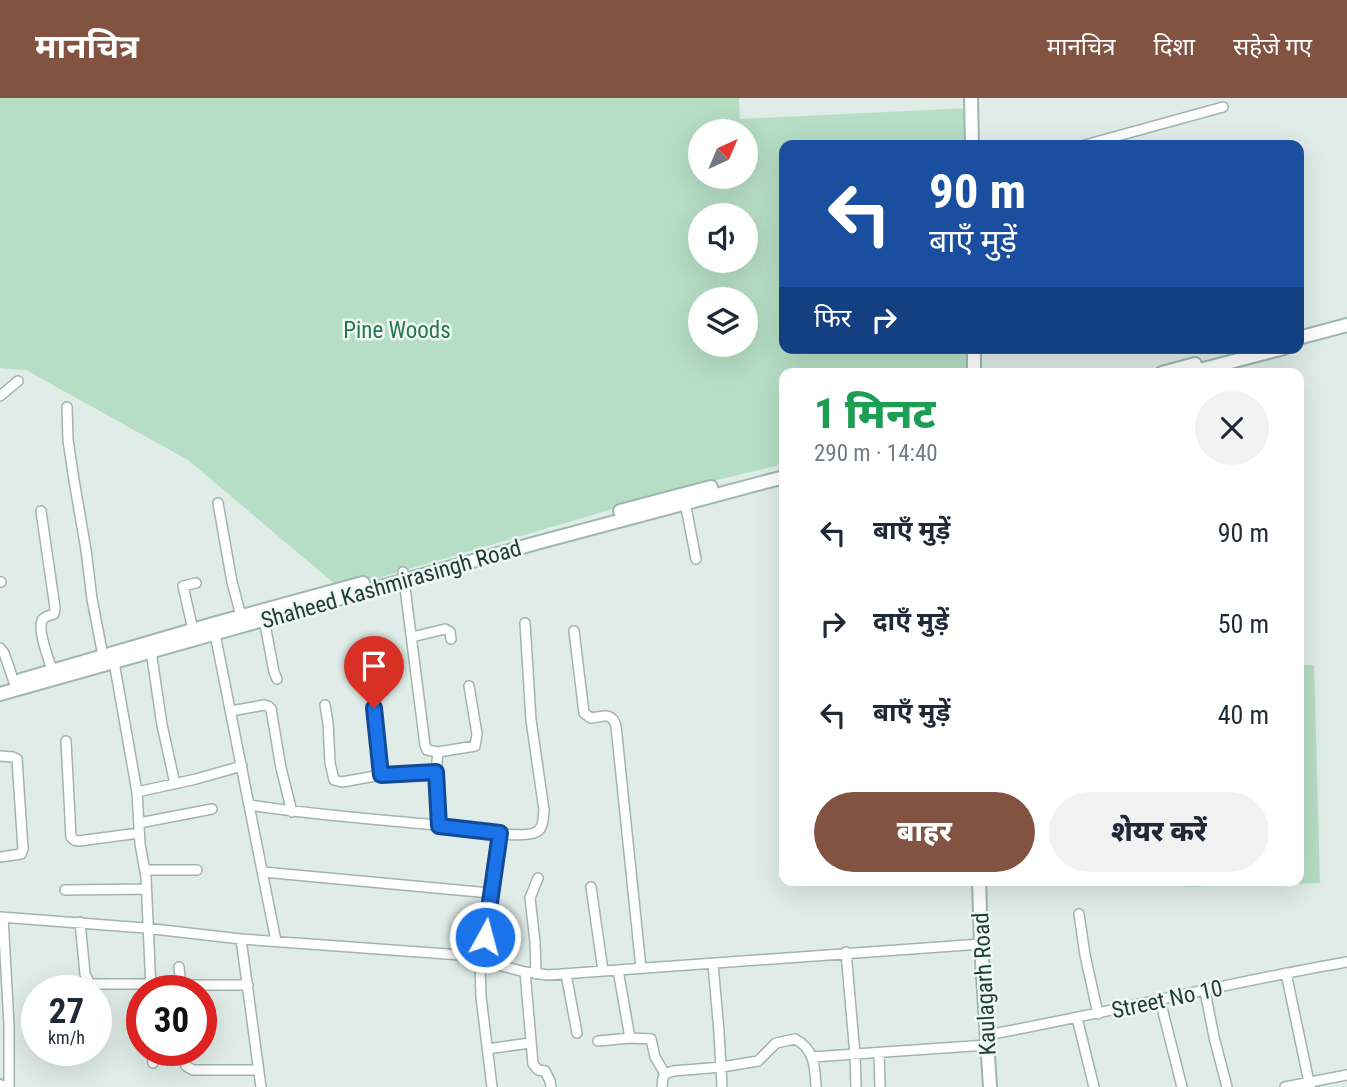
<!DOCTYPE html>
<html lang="hi">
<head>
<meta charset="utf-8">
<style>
  body { margin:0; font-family:"Roboto Condensed","Noto Sans Devanagari",sans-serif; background:#f2f2f3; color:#1f2937; height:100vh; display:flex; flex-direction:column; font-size:26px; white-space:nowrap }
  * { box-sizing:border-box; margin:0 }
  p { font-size:23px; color:#747a83 }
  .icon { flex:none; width:38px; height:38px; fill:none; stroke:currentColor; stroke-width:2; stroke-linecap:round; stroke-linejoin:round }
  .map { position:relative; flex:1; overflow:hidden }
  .drawer { position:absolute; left:779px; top:270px; width:525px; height:518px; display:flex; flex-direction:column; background:#fff; border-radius:14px; box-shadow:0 7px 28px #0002 }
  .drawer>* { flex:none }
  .banner { position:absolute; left:779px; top:42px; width:525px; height:214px; border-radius:14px; box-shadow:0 7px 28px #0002; background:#1a4fa0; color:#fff; overflow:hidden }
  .needle { width:46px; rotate:44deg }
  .buttons { position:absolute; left:688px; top:21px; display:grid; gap:14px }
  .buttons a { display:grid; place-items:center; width:70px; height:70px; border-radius:50%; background:#fff; box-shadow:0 7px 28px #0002; font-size:35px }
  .speed { position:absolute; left:21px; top:877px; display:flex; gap:14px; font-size:35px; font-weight:700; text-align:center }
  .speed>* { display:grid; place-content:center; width:91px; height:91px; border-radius:50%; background:#fff; box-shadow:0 7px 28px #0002; line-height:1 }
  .speed small { font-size:18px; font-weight:400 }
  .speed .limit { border:10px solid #d22; background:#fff; color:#111 }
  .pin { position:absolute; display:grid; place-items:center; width:60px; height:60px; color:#fff; margin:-72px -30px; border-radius:50% 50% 50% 0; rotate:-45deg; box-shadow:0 0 7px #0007 }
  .pin .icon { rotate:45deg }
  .me { position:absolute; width:77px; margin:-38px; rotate:7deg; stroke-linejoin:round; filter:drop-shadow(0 0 5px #0008) }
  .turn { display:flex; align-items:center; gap:24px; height:147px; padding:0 35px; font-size:32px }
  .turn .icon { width:91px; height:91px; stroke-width:2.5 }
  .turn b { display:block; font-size:49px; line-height:60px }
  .then { display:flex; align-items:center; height:66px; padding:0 35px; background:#0003; gap:14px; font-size:26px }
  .round { display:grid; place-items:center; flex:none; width:74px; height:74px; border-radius:37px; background:#f2f2f3 }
  .headline { display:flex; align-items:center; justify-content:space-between; height:119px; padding:0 35px }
  h1 { font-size:42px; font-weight:800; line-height:52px; color:#1e9e55 }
  .primary-button { display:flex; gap:14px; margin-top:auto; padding:14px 35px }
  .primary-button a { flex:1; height:80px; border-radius:42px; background:#825341; color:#fff; font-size:28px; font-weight:800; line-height:80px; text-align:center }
  .primary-button a+a { background:#f2f2f3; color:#1f2937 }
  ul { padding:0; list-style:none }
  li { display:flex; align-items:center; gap:21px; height:91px; padding:0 35px }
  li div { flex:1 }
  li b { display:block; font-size:26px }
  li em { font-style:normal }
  header { display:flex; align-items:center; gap:42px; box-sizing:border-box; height:98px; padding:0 35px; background:#825341; color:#fff }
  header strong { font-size:33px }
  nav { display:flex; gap:38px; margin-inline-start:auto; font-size:24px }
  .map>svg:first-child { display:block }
  .green { fill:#b6dec4; fill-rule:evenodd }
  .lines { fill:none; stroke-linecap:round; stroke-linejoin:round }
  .street-casing { stroke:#a2b4af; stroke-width:12 }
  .secondary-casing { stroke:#9db8b1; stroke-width:16 }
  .street { stroke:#fff; stroke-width:9 }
  .secondary { stroke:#fff; stroke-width:12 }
  .route-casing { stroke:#114b97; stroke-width:18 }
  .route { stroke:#1a73e8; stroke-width:12 }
  .labels { text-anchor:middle; stroke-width:5; stroke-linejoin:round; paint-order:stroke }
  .park-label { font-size:23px; fill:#27764c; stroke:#f0f8f5 }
  .street-label { font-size:23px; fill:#1f3d37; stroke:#f0f8f5 }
</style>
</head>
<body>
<header>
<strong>मानचित्र</strong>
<nav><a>मानचित्र</a><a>दिशा</a><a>सहेजे गए</a></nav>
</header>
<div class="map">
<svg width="1347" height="989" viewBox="0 0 1347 989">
  <rect width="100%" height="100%" fill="#dfece7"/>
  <path class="green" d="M0,0h739l1,21 231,-11 1,37h-188v203h189v25h-189v91l-100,24 -343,101 -153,-129 -162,-90 -26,-2zM700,33h46v46h-46zM700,117h46v46h-46zM700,201h46v46h-46z
    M1299,567h15l6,218 -134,4 -1,-7h113z"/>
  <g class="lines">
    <defs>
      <path id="street" d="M1085,47l138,-38
        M0,298l18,-15
        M67,309l1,33 6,40 12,70 6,49 11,57
        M685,404l11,57
        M218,405l14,79 9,34
        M41,413l14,97 -1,6c-4,1 -8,2 -11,5 -7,8 6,41 9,51
        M403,474l22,173 2,5 11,2
        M0,484h1
        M264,521l10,53 3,7
        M214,531l62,312
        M193,532l-10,-44 13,-3
        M574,533l10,82 7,5c11,-1 21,-7 25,8l25,242
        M412,539l33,-8 5,3 1,7
        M0,550l4,5 10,29
        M151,553l11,74 13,59
        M114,564l23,130 3,52 6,33 5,113
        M325,607l3,18 2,40 4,17 8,2 39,-7 55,-3
        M374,610l7,67
        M231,613l33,-6 4,1 3,3 10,59 11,44
        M66,643l5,96 3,3 5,1 60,-8
        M0,658l13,1 4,2 6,90 -2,5 -21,3
        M137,694l59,-13 46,-13
        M250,707c62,10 125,14 187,20 23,3 77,14 97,8 10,-3 9,-14 10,-23l-13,-90 -6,-97
        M139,725l73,-14
        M439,728l-3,-54 2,-20 37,-6 2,-12 -8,-48
        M145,772h52
        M263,774l227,21
        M591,789l12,84
        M65,792l81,-1
        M1079,816l6,41 13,59
        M0,819l145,11 96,11 220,16 64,17 23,3 433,-31
        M3,819l6,108v62
        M80,824l5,52 5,10h60
        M241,841l20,148
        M846,854l9,103 1,32
        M713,866l6,68 3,55
        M179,869l2,22
        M618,872l12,68
        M525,874l8,92 5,6 7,1 5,10 1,6
        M1286,875l24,114
        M536,876l-1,-32 -5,-44 8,-20
        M566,876l11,59
        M180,887h68
        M1205,893l9,46 13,50
        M1160,902l22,87
        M1077,920l17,69
        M987,937c120,-22 239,-52 360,-73
        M598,943l32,-3 21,1 4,18 10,17
        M487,951l43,-6
        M152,952l1,13
        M184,952l2,16 7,4h65
        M879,955l1,34
        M812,959l175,-12
        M492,989l-11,-90 -1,-31 20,-133
        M662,989l1,-9 2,-4 8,-3 49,-4 36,-6 18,-18 19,-4c20,10 20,29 21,48
        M1285,989l62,-12"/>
      <path id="secondary" d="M971,0l1,47
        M1298,240l49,-13
        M974,250v25
        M1162,275l33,-9
        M1188,275l96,-25
        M620,413l91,-24
        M21,582l192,-56 150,-41
        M0,596l540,-152 244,-65
        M979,782l2,64 9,143
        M0,988l2,1"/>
    </defs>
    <use href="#street" class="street-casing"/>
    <use href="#secondary" class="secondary-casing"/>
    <use href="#street" class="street"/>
    <use href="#secondary" class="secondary"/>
  </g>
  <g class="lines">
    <defs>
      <path id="route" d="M374,610l7,67 55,-3 3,54 61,7 -15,104"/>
    </defs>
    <use href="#route" class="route-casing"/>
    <use href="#route" class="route"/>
  </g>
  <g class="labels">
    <g class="park-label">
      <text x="397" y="240">Pine Woods</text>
    </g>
    <g class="street-label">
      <text transform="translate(391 486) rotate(-16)" y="8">Shaheed Kashmirasingh Road</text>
      <text transform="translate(984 886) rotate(-93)" y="8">Kaulagarh Road</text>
      <text transform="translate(1167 901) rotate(-12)" y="8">Street No 10</text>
    </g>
  </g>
</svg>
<div class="buttons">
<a><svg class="needle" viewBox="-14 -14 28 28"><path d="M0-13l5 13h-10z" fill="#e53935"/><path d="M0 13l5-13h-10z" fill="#747a83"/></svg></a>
<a><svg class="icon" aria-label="sound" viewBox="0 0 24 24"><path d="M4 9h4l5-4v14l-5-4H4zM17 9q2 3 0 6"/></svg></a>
<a><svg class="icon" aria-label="layers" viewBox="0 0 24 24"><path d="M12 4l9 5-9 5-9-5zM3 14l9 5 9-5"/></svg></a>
</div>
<div class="speed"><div>27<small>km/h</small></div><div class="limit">30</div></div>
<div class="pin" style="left:374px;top:610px;background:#d93025"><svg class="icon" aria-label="arrive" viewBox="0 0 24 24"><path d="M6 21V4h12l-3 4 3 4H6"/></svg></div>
<svg class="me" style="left:485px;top:839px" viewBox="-20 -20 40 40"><circle r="17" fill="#1a73e8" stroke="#fff" stroke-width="3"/><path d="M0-11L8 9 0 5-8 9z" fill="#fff"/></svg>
<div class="banner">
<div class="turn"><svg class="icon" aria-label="left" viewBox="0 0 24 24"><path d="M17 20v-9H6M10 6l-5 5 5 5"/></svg><div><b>90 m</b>बाएँ मुड़ें</div></div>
<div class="then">फिर<svg class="icon" aria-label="right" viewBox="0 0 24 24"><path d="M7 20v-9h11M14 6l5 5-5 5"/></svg></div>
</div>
<section class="drawer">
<div class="headline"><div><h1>1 मिनट</h1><p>290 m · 14:40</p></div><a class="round"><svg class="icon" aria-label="close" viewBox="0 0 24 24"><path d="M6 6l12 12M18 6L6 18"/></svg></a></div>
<ul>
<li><svg class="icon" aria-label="left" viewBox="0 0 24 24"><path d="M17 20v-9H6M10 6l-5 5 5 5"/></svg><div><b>बाएँ मुड़ें</b></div><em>90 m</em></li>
<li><svg class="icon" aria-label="right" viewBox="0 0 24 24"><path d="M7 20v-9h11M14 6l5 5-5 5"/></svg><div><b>दाएँ मुड़ें</b></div><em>50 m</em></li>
<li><svg class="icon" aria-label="left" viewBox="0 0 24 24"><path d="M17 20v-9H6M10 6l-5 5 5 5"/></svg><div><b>बाएँ मुड़ें</b></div><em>40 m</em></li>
</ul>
<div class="primary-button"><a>बाहर</a><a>शेयर करें</a></div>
</section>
</div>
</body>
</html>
